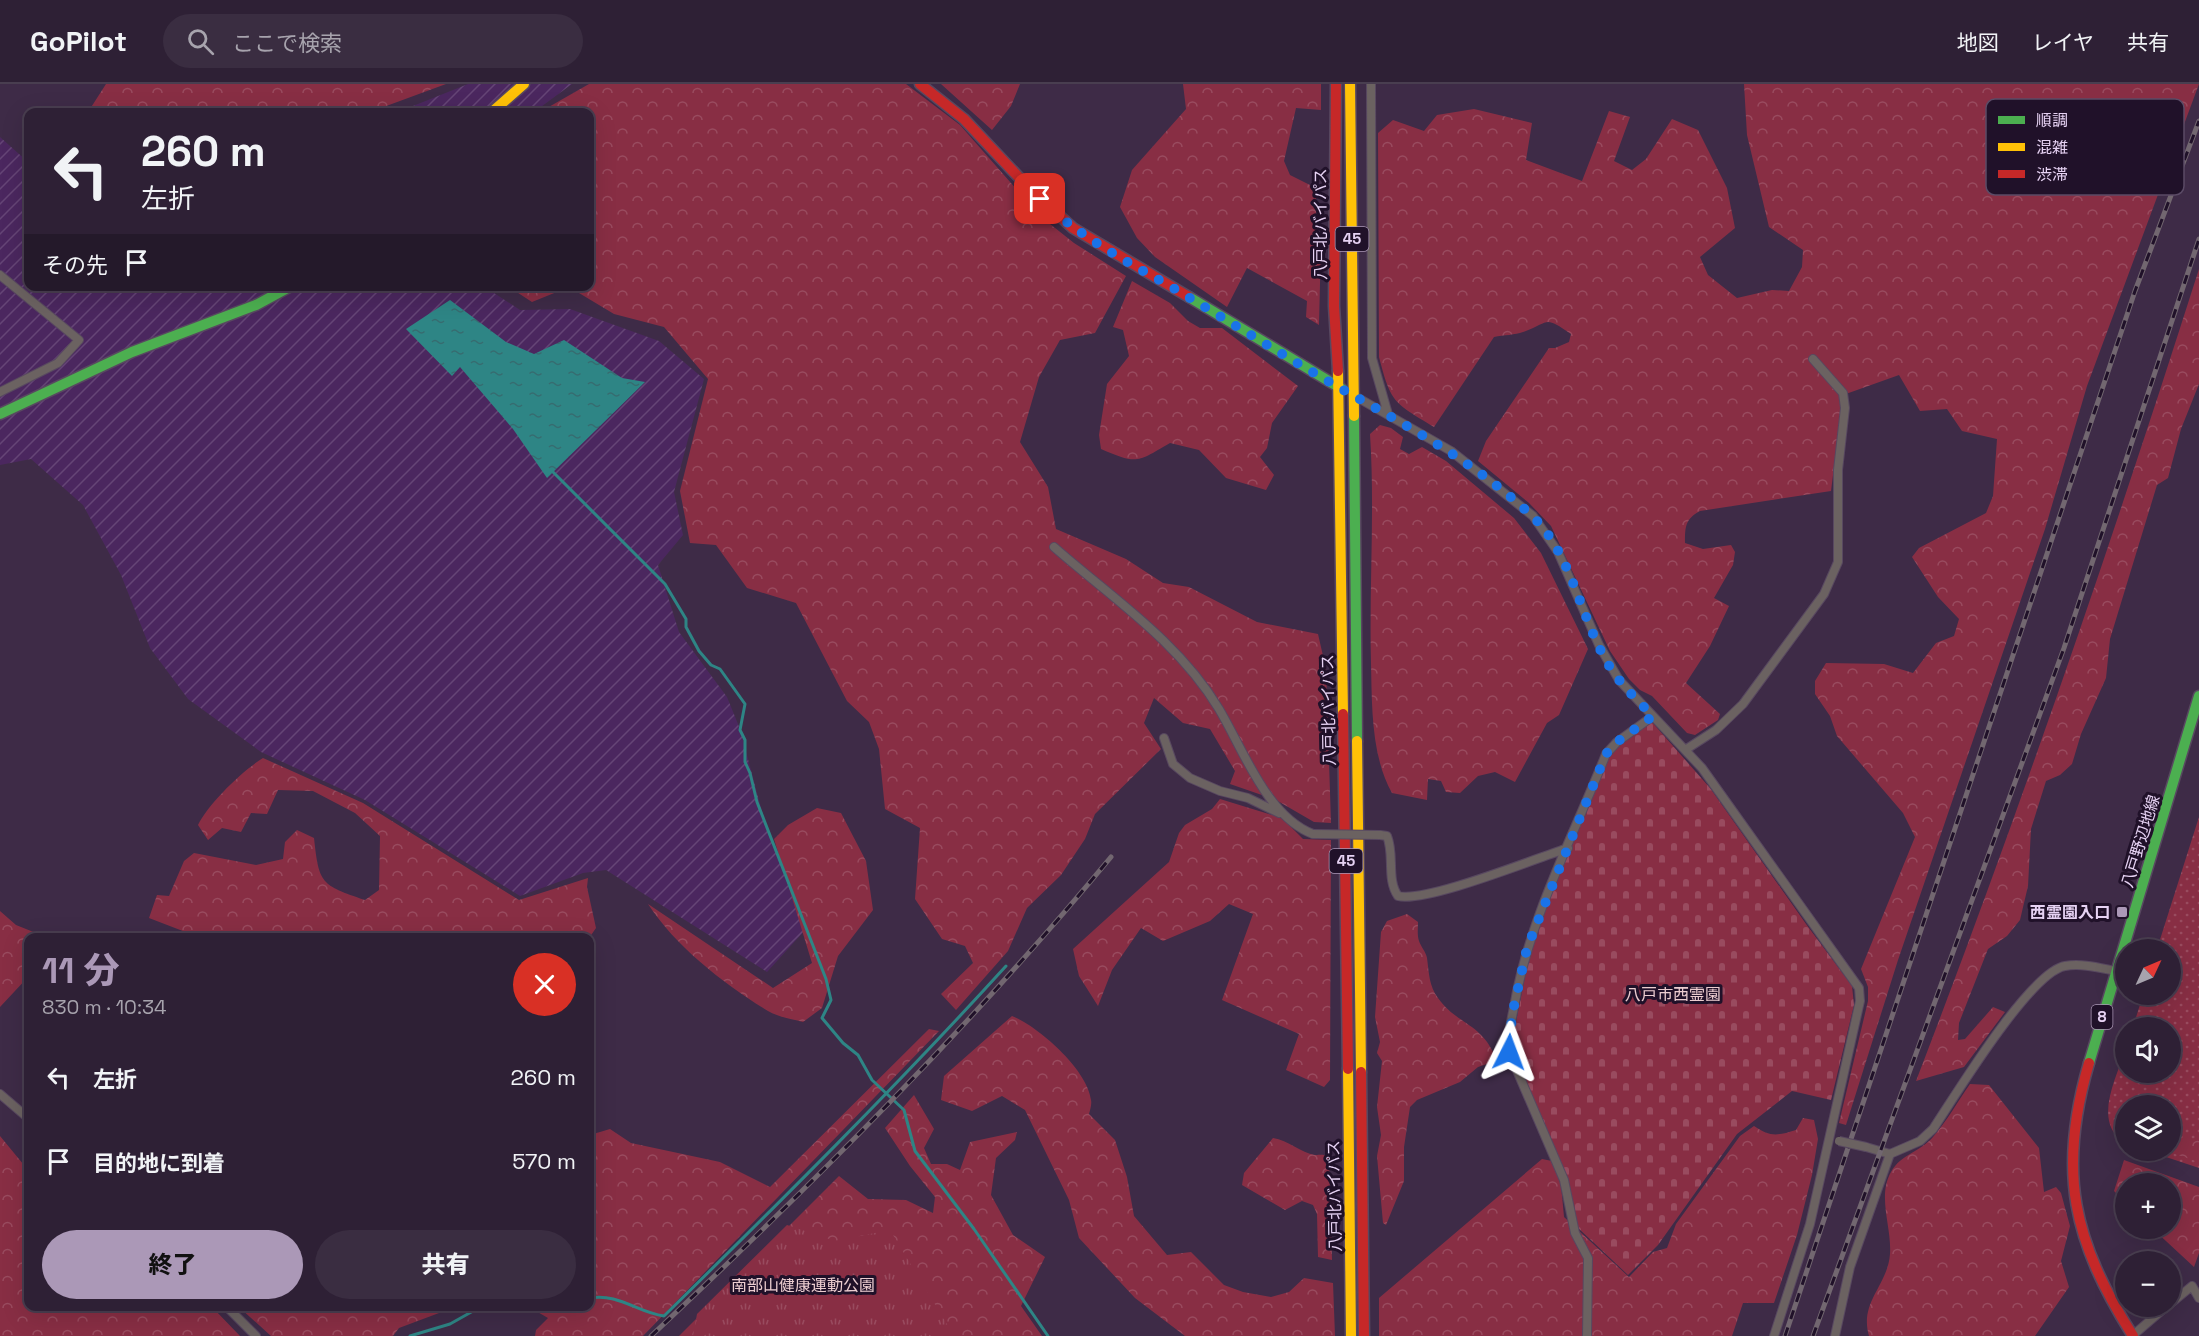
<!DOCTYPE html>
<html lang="ja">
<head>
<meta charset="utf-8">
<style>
  body { margin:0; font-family:"Space Grotesk","Noto Sans JP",sans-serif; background:#3a2d41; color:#f1f3f6; height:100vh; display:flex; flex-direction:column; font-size:22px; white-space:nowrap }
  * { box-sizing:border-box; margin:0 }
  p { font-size:20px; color:#a7a3ad }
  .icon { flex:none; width:33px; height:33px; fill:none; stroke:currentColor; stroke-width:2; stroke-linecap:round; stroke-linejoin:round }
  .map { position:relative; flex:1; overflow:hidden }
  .side { position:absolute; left:24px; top:849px; width:570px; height:378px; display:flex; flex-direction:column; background:#2e2035; border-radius:12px; box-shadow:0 6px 24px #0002,0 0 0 2px #493e50 }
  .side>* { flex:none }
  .banner { position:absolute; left:24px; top:24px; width:570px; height:183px; border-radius:12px; box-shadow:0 6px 24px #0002,0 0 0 2px #493e50; background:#2e2035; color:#f1f3f6; overflow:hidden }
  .needle { width:39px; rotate:46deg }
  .controls { position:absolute; left:2115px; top:855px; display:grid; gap:12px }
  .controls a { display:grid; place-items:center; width:66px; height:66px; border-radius:50%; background:#2e2035; box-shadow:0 6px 24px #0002,0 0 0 2px #493e50; font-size:30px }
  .pin { position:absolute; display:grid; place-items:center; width:51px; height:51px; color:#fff; margin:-26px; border-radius:12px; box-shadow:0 3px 9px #0006 }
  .me { position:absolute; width:66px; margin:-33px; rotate:3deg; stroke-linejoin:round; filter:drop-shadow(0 0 4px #0008) }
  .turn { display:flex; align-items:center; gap:21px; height:126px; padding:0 18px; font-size:27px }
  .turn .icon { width:78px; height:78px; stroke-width:2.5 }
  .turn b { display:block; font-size:42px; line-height:51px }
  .then { display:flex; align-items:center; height:57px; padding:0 18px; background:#0003; gap:12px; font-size:22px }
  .round { display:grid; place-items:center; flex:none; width:63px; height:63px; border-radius:32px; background:#3a2d41 }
  .overview { display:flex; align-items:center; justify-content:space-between; height:102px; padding:0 18px }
  h1 { font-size:36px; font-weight:800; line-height:45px; color:#ab98b7 }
  .primary-button { display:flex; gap:12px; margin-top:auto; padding:12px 18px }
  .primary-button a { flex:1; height:69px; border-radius:36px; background:#ab98b7; color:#111; font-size:24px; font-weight:800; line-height:69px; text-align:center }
  .primary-button a+a { background:#3a2d41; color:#f1f3f6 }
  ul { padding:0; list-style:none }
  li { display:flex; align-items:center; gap:18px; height:84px; padding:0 18px }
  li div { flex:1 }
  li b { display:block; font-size:22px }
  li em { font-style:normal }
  header { display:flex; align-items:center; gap:36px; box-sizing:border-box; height:84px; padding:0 30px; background:#2e2035; border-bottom:2px solid #493e50 }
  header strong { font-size:28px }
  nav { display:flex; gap:33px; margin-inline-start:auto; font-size:21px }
  .search { width:420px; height:54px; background:#3a2d41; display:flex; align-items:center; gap:15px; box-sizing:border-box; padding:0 21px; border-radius:33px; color:#a7a3ad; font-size:22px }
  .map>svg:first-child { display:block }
  .industrial { fill:url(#industrial-furrows) }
  .grass { fill:url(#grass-dots) }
  .forest { fill:url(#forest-crowns) }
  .cemetery { fill:url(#cemetery-stones) }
  .park { fill:url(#park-tufts) }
  .water { fill:url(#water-ripples) }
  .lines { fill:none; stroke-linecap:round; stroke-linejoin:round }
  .stream { stroke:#2e8585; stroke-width:3 }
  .street-casing { stroke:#584860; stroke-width:10 }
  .fast-casing { stroke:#584860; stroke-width:13 }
  .slow-casing { stroke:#584860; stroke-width:13 }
  .jam-casing { stroke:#584860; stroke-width:13 }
  .street { stroke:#6b6261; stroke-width:8 }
  .fast { stroke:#4caf50; stroke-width:10 }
  .slow { stroke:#ffc107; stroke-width:10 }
  .jam { stroke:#c62828; stroke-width:10 }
  .rail-casing { stroke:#726770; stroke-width:5 }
  .rail { stroke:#201129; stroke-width:3; stroke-dasharray:9; stroke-linecap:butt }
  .street-bridge-casing { stroke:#584860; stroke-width:10; stroke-linecap:butt }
  .street-bridge { stroke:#6b6261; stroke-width:8 }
  .route { stroke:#1a73e8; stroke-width:10; stroke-dasharray:0 18 }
  .poi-dot { fill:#ab98b7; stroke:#201129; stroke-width:2 }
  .labels { text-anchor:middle; stroke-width:6; stroke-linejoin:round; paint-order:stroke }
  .shield { fill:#201129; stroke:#ab98b6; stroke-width:1.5 }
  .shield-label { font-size:15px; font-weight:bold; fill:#e6d2f3 }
  .street-label { font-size:16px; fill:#e6d2f3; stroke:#201129 }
  .poi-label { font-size:16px; font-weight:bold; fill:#e6d2f3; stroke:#201129; text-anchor:end }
  .park-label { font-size:16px; fill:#eccdd0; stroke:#201129 }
  .key { fill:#201129; stroke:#5b4b66; stroke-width:1.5 }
  .key-label { font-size:16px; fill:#e6d2f3 }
</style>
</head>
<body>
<header>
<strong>GoPilot</strong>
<div class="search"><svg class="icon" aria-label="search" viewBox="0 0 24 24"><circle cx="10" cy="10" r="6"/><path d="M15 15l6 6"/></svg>ここで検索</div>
<nav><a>地図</a><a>レイヤ</a><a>共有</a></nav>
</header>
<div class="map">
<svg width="2199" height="1252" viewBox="0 0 2199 1252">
  <defs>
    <pattern id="industrial-furrows" width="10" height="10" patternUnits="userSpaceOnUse" patternTransform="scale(1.5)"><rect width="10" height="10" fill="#4b275f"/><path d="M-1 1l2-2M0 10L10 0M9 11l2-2" fill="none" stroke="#654576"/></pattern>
    <pattern id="grass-dots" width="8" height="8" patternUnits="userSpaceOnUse" patternTransform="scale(1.5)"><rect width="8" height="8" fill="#882e44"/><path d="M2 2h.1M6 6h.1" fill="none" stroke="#994b5f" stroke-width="1.8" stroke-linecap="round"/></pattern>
    <pattern id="forest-crowns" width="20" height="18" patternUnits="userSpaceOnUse" patternTransform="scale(1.5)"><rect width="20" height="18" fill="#882e44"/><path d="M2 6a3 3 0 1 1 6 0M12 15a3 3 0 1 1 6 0" fill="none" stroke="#994b5f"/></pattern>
    <pattern id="cemetery-stones" width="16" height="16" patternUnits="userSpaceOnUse" patternTransform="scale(1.5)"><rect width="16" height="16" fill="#882e44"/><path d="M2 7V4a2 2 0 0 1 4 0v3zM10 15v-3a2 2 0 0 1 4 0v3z" fill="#994b5f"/></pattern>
    <pattern id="park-tufts" width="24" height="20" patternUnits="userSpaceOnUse" patternTransform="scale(1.5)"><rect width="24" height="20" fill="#882e44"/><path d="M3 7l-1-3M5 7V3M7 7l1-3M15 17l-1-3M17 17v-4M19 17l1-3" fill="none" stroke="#994b5f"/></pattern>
    <pattern id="water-ripples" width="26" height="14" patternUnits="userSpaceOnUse" patternTransform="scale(1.5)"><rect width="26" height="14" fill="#2e8585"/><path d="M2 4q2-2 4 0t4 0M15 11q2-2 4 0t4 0" fill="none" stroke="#366c70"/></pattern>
  </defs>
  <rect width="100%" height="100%" fill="#3e2b47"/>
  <path class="industrial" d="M468,0h104l-38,28h-136z
    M0,53l28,25v124l457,1 35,23 50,-1 89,32 45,38 -30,113 9,43 -25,30 21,67 48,65 13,32 24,90 43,109 -40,44 -161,-102 -23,3 -63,23 -155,-96 -104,-48 -73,-53 -38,-51 -29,-73 -38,-70 -52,-46 -31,6z"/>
  <path class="grass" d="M2199,733v351l-51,-17 22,-1v-44h-44l-1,37c-33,-21 -9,-63 0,-93l1,22h44v-44l-37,-1 10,-32 27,-1v-44l-13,-1z"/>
  <path class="forest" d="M106,0h340l-76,28h-272l-8,-3z
    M589,0h317l54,41 80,91 34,27 52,33 -31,57 -35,7 -21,37 -19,65 28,45 8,42 70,30 37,24 26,4 68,35 61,12 8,35 5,154 -17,-1 -38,-22 -46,-16 5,-13 -25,-42 -27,-6 -29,-25 -10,25 17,26 -66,65 -10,25 -24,36 -34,33 -19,43 -52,59 -15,-16 32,-31 -8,-17 -23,-7 -27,-40 5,-71 -35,-19 -6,-60 -10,-27 -22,-21 -51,-98 -49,-15 -31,-43 -26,-2 -10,-52 28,-112 -44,-52 -50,-13 -45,-27 -37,15 -23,-15 81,-1v-174h-50z
    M941,0h79l-9,22 -19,24z
    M1183,0h138v26l-25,-2 -12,53 6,14 26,13v34l5,20 -2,83 -13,-8 1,-16 -60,-33 -20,39 -72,-50 -18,-19 -17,-31 12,-37 54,-61z
    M1744,0h455l-112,302 -42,143 -147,431 -52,165 -7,-2 29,-122v-14l-7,-18 54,-132 -12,-24 -66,-77 -7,-20 -15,-22v-13l11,-18 58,1 29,9 23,-30 18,-7 5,-17 -21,-22 -26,-40 7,-9 67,-35 7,-17 4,-57 -35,-8 -15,-22 -27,2 -21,-36 -56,20 -12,96 -131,20c-15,8 -15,16 -15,32l18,6 28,-4 4,7 -2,13 -19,33 15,8 -19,40 -24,37 34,31 -2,6 -23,15 -8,-2 -35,-37 -12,-6 -11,-11 -19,-28 -59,-125 -22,-23 -51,-42 8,-20 63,-93h6l14,-6 2,-8c-28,-19 -20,-12 -48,-2 -8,3 -19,3 -29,5l-60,90c-41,-25 -43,-24 -55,-70l-1,-224 15,-13 31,11 13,-16 37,-6 58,14 -6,37 56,21 27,-70 21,6 -16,44 18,9 14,-11 26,-40 26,11 29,58 8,40 -35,29 8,18 29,23 35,-8 17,1 13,-24 1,-17 -34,-23 -22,-92z
    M2199,185v115l-18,45 -13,49 -11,7 -47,154 -4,39 -25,56 -9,30 -12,11 -14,6 -15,48 -3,57 -8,34 -13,16 -19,13 -29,74 -1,17 7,-1 28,-32 12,5 -41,55 -48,14c103,-268 196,-539 283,-812z
    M1132,197l38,22 18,18 12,7h22l76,58 -26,37 -5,25 -7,9 14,18 -8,15 -40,-12 -27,-28 -29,-7c-33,19 -32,22 -69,6l-2,-14 8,-51 22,-28 -6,-26 -10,-3z
    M1380,341l11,3 12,9 -3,12 9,5 13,-7 24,14 68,57 27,35 47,96 -29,66 -12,8 -32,59 -20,-10 -17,4 -18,17 -14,-1 -5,-11 -13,-2 -1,21 -35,-7c-21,-37 -20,-88 -21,-130 -2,-76 4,-153 -1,-229z
    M263,674l100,45 156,97 69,-22 -1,9 9,41 -7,10h-358l-43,-5 -39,-15 8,-23 12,1 15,-35 10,-8 62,12 27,-6 2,-17 12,-12 17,8c5,46 7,47 51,62l14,-10 1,-54 -25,-23 -42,-22 -35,-1 -11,24 -16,-1 -10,19 -19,-4 -14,12 -10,-15c10,-21 45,-55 65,-67z
    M1220,715l62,19 21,21 28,1 -1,240 -6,7 -38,-17 13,-36 -77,-34 31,-86 -24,-10 -19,17 -47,20 -22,-13 -29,42 -14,36 -19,-30 -6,-27 96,-87 10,-29 6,-8 27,-16z
    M817,724l24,5 25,48 7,49 -35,46 -16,52 -19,14c-11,-3 -25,-5 -35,-11 -44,-27 -92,-64 -120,-107l125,84 39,-25 -38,-124 14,-14z
    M0,827l16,14 30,12 -18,1v39l-28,30z
    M1407,830l11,8c0,6 -1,13 1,19 2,6 7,11 8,17 2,15 2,28 11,40 19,27 43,24 58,60l-3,4 -15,5 -18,15 -43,18 -7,7 -6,40v34l-18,44 -3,-2 -6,-67 4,-21 -4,-28 5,-46 -5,-8 3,-11 -5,-25 6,-85 6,-11z
    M1012,932c26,10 76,54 79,84 1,4 -1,10 -2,14l26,26 12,37 7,39 33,39 24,-3 33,33 19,7 28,5 18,-5 15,-14 29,5 2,53h-150l-50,-38 -56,-60 -10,-38 -44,-90 -23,-14 -30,15 -31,-11 3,-24z
    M929,945l10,2 -296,305h-108l1,-6 12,-12 -19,-11 61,-1v-171l20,-6 21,14 89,19 50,25z
    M1970,1000l19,1 50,63 5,44 12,-5 5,6 9,33 -9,35 8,26 -34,49h-166c-10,-34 19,-51 21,-82 2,-27 -13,-57 1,-82 10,-18 29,-20 42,-35 14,-16 25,-36 37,-53z
    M914,1011l20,34 -10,19 7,16h16l13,6 10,-28 47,-10 -2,8 -19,18 -5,37 22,40 32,22 -24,49 21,30h-363l160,-160 29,23 38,1 27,13 2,-16 -25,-31 -25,-38z
    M1803,1034l11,2 4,19 -6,36 -15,60 -23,68h-31l-11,33h-353v-38l163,-139 10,2 9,24 3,32 65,60 24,-25 14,-4 9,-24 64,-88 14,-10c16,11 23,10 42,4z
    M0,1052l28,34v136l184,1 28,29h-240z
    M1273,1054c15,2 28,15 42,17 7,0 8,-1 14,2l3,103 -14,-3 -1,-43 -4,-9 -11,-4 -17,9 -43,-25 2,-12z
    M2199,1054v24l-33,-11 4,-1 1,-4 9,-5z
    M2124,1076l75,27v66l-5,14 -41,-38 17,-1v-44h-44l-1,18 -11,-11z
    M239,1223h216l-56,21 -6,8h-122z"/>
  <path class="cemetery" d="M1651,637l59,67 96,136 46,62 2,19 -23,95 -39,-9 -55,43 -79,111 -30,30 -52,-49 -10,-51 -55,-128 19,-95 12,-37 68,-162 4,-6z"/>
  <path class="park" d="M787,1141l48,16 55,-11 64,106h-261l4,-22z"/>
  <path class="water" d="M450,216l56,42 28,12 30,-14 58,38 23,4 -98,96 -34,-49 -53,-62 -8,9 -46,-47z"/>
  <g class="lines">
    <path class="stream" d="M553,388l112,112 21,35v8l13,24 12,14 9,4 25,35 -5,26 5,10v22l5,11 7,29 69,177 5,21 -9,18 21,25 15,12 14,25 32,30 11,41 59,78 74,107
      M590,1214c28,-5 47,14 74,18 116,-114 232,-229 342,-350
      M410,1252l40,-12 32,-18"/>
    <defs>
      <path id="street" d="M1371,0l1,274 16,56
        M0,191l79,65 -21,23 -58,29
        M1353,311l98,56 82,65 25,36 41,93 20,35 83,88 157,220 1,13 -50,223 -36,112
        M1054,463c58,51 124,94 165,162 24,40 48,108 94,125
        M1164,654l9,26 17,14 30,13 28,7 31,15
        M1685,666l31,-20 27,-26 81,-110 14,-32v-92l7,-62 -2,-15 -30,-34
        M1380,751l7,1c8,19 -1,43 11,60 28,7 136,-37 170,-48
        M0,1010l28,24
        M1866,1063l24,7
        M2170,1220l22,-18 7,12
        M226,1222l30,30
        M1587,1252l1,-78 -13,-25 -11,-53 -55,-128c-2,-15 2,-30 5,-45 15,-88 59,-170 92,-253l11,-12 36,-26
        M1835,1252l15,-69 40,-113 30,-13 13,-12c22,-33 97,-157 132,-163 17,-3 35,2 51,5
        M2132,1252l35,-30"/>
      <path id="fast" d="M1189,213l153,92
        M0,330l132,-62 124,-47 35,-19
        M1354,332l3,325
        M2089,979l110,-367"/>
      <path id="slow" d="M1350,0l4,332
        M492,28l32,-28
        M1338,287l5,343
        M1357,657l4,331
        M1348,985l3,267"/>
      <path id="jam" d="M920,0l44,35 64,68 45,41 116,69
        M1336,0l-2,222 4,65
        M1343,630l5,355
        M2089,979c-32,109 -16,178 44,273
        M1361,988l3,264"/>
    </defs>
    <use href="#street" class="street-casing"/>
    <use href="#fast" class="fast-casing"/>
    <use href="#slow" class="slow-casing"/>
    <use href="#jam" class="jam-casing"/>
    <use href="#street" class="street"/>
    <use href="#fast" class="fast"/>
    <use href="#slow" class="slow"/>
    <use href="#jam" class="jam"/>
    <defs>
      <path id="rail" d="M651,1252c161,-151 319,-309 460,-479
        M1785,1252l350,-1045 64,-170
        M1813,1252l251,-688 135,-409"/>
    </defs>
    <use href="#rail" class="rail-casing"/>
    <use href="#rail" class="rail"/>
    <defs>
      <path id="street-bridge" d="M1313,750l67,1
        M1839,1057l27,6"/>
    </defs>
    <use href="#street-bridge" class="street-bridge-casing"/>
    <use href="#street-bridge" class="street-bridge"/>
  </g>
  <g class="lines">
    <path class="route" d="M1040,115c40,39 92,65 140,93 53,32 106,65 160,96 67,38 135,74 192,128 39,36 49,103 76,148 12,20 29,36 45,52l-36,26 -11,12 -79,194 -15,67 -3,37"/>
  </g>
  <rect class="poi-dot" x="2116" y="822" width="12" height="12" rx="3"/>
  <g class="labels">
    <g class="shield">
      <rect x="1335.5" y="143" width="33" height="24" rx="4.5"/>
      <rect x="1329.5" y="765" width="33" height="24" rx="4.5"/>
      <rect x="2091.5" y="921" width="21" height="24" rx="4.5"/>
    </g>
    <g class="shield-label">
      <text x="1352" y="160">45</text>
      <text x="1346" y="782">45</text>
      <text x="2102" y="938">8</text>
    </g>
    <g class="street-label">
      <text transform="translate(1320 140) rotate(-90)" y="6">八戸北バイパス</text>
      <text transform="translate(1328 626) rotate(-91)" y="6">八戸北バイパス</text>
      <text transform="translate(2140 757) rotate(-73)" y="6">八戸野辺地線</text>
      <text transform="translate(1334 1112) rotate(-91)" y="6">八戸北バイパス</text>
    </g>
    <g class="poi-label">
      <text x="2110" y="834">西霊園入口</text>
    </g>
    <g class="park-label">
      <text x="1673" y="916">八戸市西霊園</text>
      <text x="803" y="1207">南部山健康運動公園</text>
    </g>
  </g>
  <rect x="1986" y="15" width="198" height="96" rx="9" class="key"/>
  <rect x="1998" y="32" width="27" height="8" fill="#4caf50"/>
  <rect x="1998" y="59" width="27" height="8" fill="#ffc107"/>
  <rect x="1998" y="86" width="27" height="8" fill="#c62828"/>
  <g class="key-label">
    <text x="2036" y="42">順調</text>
    <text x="2036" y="69">混雑</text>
    <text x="2036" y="96">渋滞</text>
  </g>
</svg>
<div class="controls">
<a><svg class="needle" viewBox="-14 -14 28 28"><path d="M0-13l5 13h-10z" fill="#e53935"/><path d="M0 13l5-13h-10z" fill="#a7a3ad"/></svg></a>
<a><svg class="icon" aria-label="sound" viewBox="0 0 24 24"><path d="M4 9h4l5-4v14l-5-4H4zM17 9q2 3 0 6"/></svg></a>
<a><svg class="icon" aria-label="layers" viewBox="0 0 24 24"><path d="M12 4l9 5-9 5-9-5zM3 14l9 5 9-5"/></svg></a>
<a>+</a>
<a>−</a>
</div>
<div class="pin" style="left:1040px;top:115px;background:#d93025"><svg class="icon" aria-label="arrive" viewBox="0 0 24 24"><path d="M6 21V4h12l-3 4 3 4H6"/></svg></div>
<svg class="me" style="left:1509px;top:968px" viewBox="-20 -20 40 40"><path d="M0-17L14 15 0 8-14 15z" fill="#1a73e8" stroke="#fff" stroke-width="4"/></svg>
<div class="banner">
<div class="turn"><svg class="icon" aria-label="left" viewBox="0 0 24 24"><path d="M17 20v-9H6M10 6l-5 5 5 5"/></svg><div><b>260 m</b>左折</div></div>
<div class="then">その先<svg class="icon" aria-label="arrive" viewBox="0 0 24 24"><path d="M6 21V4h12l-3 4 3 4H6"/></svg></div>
</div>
<section class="side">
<div class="overview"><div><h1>11 分</h1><p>830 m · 10:34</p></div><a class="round" style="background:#d93025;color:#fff"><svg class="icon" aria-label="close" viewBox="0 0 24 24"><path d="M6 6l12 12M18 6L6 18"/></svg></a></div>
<ul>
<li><svg class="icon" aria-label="left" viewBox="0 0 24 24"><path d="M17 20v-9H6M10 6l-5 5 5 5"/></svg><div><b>左折</b></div><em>260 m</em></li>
<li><svg class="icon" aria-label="arrive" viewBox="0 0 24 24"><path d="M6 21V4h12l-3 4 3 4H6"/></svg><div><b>目的地に到着</b></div><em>570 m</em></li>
</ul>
<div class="primary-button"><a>終了</a><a>共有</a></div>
</section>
</div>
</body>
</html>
